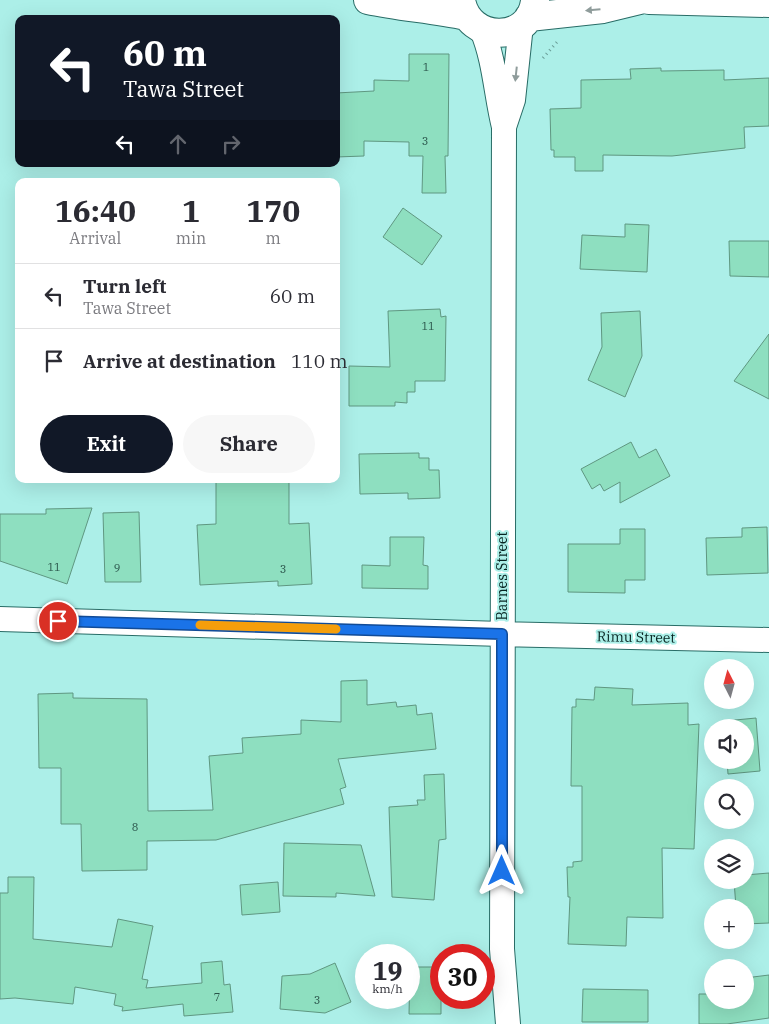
<!DOCTYPE html>
<html lang="en">
<head>
<meta charset="utf-8">
<style>
  body { margin:0; font-family:"IBM Plex Serif",serif; background:#f7f7f7; color:#2b2b33; height:100vh; display:flex; flex-direction:column; font-size:19px; white-space:nowrap }
  * { box-sizing:border-box; margin:0 }
  p { font-size:16px; color:#7c7c81 }
  .icon { flex:none; width:28px; height:28px; fill:none; stroke:currentColor; stroke-width:2; stroke-linecap:round; stroke-linejoin:round }
  .map { position:relative; flex:1; overflow:hidden }
  .side { position:absolute; left:15px; top:178px; width:325px; height:305px; display:flex; flex-direction:column; background:#fff; border-radius:10px; box-shadow:0 5px 20px #0002 }
  .side>* { flex:none }
  .guide { position:absolute; left:15px; top:15px; width:325px; height:152px; border-radius:10px; box-shadow:0 5px 20px #0002; background:#111827; color:#fff; overflow:hidden }
  .needle { width:32px; rotate:354deg }
  .tools { position:absolute; left:704px; top:659px; display:grid; gap:10px }
  .tools a { display:grid; place-items:center; width:50px; height:50px; border-radius:50%; background:#fff; box-shadow:0 5px 20px #0002; font-size:25px }
  .speed { position:absolute; left:355px; top:944px; display:flex; gap:10px; font-size:25px; font-weight:700; text-align:center }
  .speed>* { display:grid; place-content:center; width:65px; height:65px; border-radius:50%; background:#fff; box-shadow:0 5px 20px #0002; line-height:1 }
  .speed small { font-size:12px; font-weight:400 }
  .speed .limit { border:8px solid #d22; background:#fff; color:#111 }
  .pin { position:absolute; display:grid; place-items:center; width:42px; height:42px; color:#fff; margin:-21px; border:2px solid #fff; border-radius:50%; box-shadow:0 1px 5px #0007 }
  .me { position:absolute; width:55px; margin:-28px; rotate:0deg; stroke-linejoin:round; filter:drop-shadow(0 0 4px #0008) }
  .turn { display:flex; align-items:center; gap:18px; height:105px; padding:0 25px; font-size:22px }
  .turn .icon { width:65px; height:65px; stroke-width:2.5 }
  .turn b { display:block; font-size:35px; line-height:42px }
  .lanes { display:flex; align-items:center; height:48px; padding:0 25px; background:#0003; justify-content:center; gap:25px; direction:ltr }
  .lanes .off { opacity:.35 }
  .eta { display:flex; justify-content:space-evenly; align-items:center; height:85px; text-align:center }
  .eta b { font-size:30px; font-weight:700; line-height:35px }
  .action { display:flex; gap:10px; margin-top:auto; padding:10px 25px }
  .action a { flex:1; height:58px; border-radius:30px; background:#111827; color:#fff; font-size:20px; font-weight:700; line-height:58px; text-align:center }
  .action a+a { background:#f7f7f7; color:#2b2b33 }
  ul { padding:0; list-style:none }
  li { display:flex; align-items:center; gap:15px; height:65px; padding:0 25px; border-top:1px solid #e1e1e2 }
  li div { flex:1 }
  li b { display:block; font-size:19px }
  li em { font-style:normal }
  .map>svg:first-child { display:block }
  .building { fill:#8edfc0; stroke:#5f9781 }
  .lines { fill:none; stroke-linecap:round; stroke-linejoin:round }
  .street-casing { stroke:#286c66; stroke-width:26 }
  .secondary-casing { stroke:#286c66; stroke-width:30 }
  .path { stroke:#699d97; stroke-width:3; stroke-dasharray:1 4; stroke-linecap:butt }
  .street { stroke:#fff; stroke-width:24 }
  .secondary { stroke:#fff; stroke-width:28 }
  .oneway { fill:#8f9c9b }
  .route-casing { stroke:#114b97; stroke-width:12 }
  .route { stroke:#1a73e8; stroke-width:9 }
  .slow { stroke:#f59e0b; stroke-width:9 }
  .labels { text-anchor:middle; stroke-width:4; stroke-linejoin:round; paint-order:stroke }
  .number-label { font-size:11px; fill:#295349 }
  .street-label { font-size:14px; fill:#072421; stroke:#acefe8 }
</style>
</head>
<body>
<div class="map">
<svg width="769" height="1024" viewBox="0 0 769 1024">
  <rect width="100%" height="100%" fill="#acefe8"/>
  <path class="building" d="M409,54h40l-1,102h-3l1,37h-24l1,-37h-14v-14l-45,-1v15l-28,1v-64l38,-2v-11l35,1z
    M661,68v3l63,-1v10l45,-2v48l-25,1 1,21 -73,8 -69,-1v16h-28v-14h-21v-7h-3l-1,-41 31,-1v-28l50,-1 -1,-10z
    M403,208l39,28 -20,29 -39,-28z
    M625,224l24,1 -2,47 -67,-3 2,-34 43,2z
    M729,241h40v36l-39,-1z
    M440,309l1,8 5,-1 -1,65h-30v11h-8v11l-12,-1v4h-46v-40l41,1 -2,-56z
    M640,311l2,45 -17,41 -37,-17 14,-33 -1,-34z
    M769,334v65l-35,-18z
    M631,442l8,16 17,-9 14,27 -50,27v-21l-16,9 -4,-7 -8,5 -11,-20z
    M419,453v5h10v12h10l1,28 -32,1v-6l-48,1 -1,-40z
    M216,479h73v45l20,-1 3,61 -34,2v-5l-78,4 -3,-60 19,-1z
    M92,508l-25,76 -67,-23v-47h46v-5z
    M139,512l2,70h-36l-2,-69z
    M767,527l1,46 -61,2 -1,-37 36,-1v-9z
    M620,529h25v51h-20v13l-57,-1v-48h52z
    M390,537h34l-1,28 5,1v23l-66,-1v-23l28,1z
    M367,680v25l29,-3 1,5 19,-2 1,10 15,-2 4,36 -98,10 8,28 -6,2 4,15 -128,36 -69,1v29l-65,1 -1,-47h-20v-56h-22l-1,-74 35,-1v5l74,1 1,112 65,-1 -4,-54 34,-3 -1,-15 59,-4v-14l40,2v-41z
    M595,687l38,2 -1,16 56,-2v22l11,-1 -5,125 -32,-1 1,70 -36,-1 -1,29 -58,-2 2,-47h-2l-1,-30h6v-5l9,-1v-75h-11l1,-79h4v-8l18,1z
    M756,718l4,53 -32,3 -1,-14h18v-32h-20v-7z
    M444,774l2,65 -7,1 -5,60 -42,-3 -3,-90 29,-2 -1,-5h8l-1,-25z
    M284,843l77,2 14,51 -39,-3v4l-53,-1z
    M769,873v50l-24,1v-16h-9l-2,-28h11v-5z
    M8,877h26l-1,62 79,8 6,-28 35,7 -11,53 6,1 -2,8 56,-5 -1,-20 21,-2 2,24 6,-1 3,28 -49,4 -1,-12 -61,7 1,-4 -9,-2 2,-11 -41,-7 -2,17 -58,-6 -15,1v-106h8z
    M278,882l2,30 -38,3 -2,-30z
    M335,963l16,39 -26,11 -45,-4 2,-33 28,-2z
    M410,967h31v47h-32z
    M769,975v43l-42,6h-28v-30h13v6h33v-22z
    M583,989l65,1v32h-66z"/>
  <g class="lines">
    <defs>
      <path id="street" d="M482,30c13,31 14,65 22,97l9,-27 8,-75
        M504,127l-2,822 6,75
        M0,619l502,15 267,6"/>
      <path id="secondary" d="M368,0c33,7 66,9 98,16
        M461,0c7,43 69,44 74,1
        M649,0l120,3
        M529,17l74,-8 37,-9"/>
    </defs>
    <use href="#street" class="street-casing"/>
    <use href="#secondary" class="secondary-casing"/>
    <path class="path" d="M543,58l14,-16"/>
    <use href="#street" class="street"/>
    <use href="#secondary" class="secondary"/>
  </g>
  <defs><path id="oneway-solid" d="M-6-.8H1V-3.2L6.5 0L1 3.2V.8H-6Z" transform="scale(1.25)"/></defs>
  <g class="oneway">
    <use href="#oneway-solid" transform="translate(593 10) rotate(175)"/>
    <use href="#oneway-solid" transform="translate(516 74) rotate(96)"/>
  </g>
  <g class="lines">
    <defs>
      <path id="route" d="M58,621l444,13v237"/>
    </defs>
    <use href="#route" class="route-casing"/>
    <use href="#route" class="route"/>
    <path class="slow" d="M200,625l136,4"/>
  </g>
  <g class="labels">
    <g class="number-label">
      <text x="426" y="71">1</text>
      <text x="425" y="145">3</text>
      <text x="428" y="330">11</text>
      <text x="54" y="571">11</text>
      <text x="117" y="572">9</text>
      <text x="283" y="573">3</text>
      <text x="135" y="831">8</text>
      <text x="217" y="1001">7</text>
      <text x="317" y="1004">3</text>
    </g>
    <g class="street-label">
      <text transform="translate(502 576) rotate(-90)" y="5">Barnes Street</text>
      <text transform="translate(636 637) rotate(1)" y="5">Rimu Street</text>
    </g>
  </g>
</svg>
<div class="tools">
<a><svg class="needle" viewBox="-14 -14 28 28"><path d="M0-13l5 13h-10z" fill="#e53935"/><path d="M0 13l5-13h-10z" fill="#7c7c81"/></svg></a>
<a><svg class="icon" aria-label="sound" viewBox="0 0 24 24"><path d="M4 9h4l5-4v14l-5-4H4zM17 9q2 3 0 6"/></svg></a>
<a><svg class="icon" aria-label="search" viewBox="0 0 24 24"><circle cx="10" cy="10" r="6"/><path d="M15 15l6 6"/></svg></a>
<a><svg class="icon" aria-label="layers" viewBox="0 0 24 24"><path d="M12 4l9 5-9 5-9-5zM3 14l9 5 9-5"/></svg></a>
<a>+</a>
<a>−</a>
</div>
<div class="speed"><div>19<small>km/h</small></div><div class="limit">30</div></div>
<div class="pin" style="left:58px;top:621px;background:#d93025"><svg class="icon" aria-label="arrive" viewBox="0 0 24 24"><path d="M6 21V4h12l-3 4 3 4H6"/></svg></div>
<svg class="me" style="left:502px;top:871px" viewBox="-20 -20 40 40"><path d="M0-17L14 15 0 8-14 15z" fill="#1a73e8" stroke="#fff" stroke-width="4"/></svg>
<div class="guide">
<div class="turn"><svg class="icon" aria-label="left" viewBox="0 0 24 24"><path d="M17 20v-9H6M10 6l-5 5 5 5"/></svg><div><b>60 m</b>Tawa Street</div></div>
<div class="lanes"><svg class="icon" aria-label="left" viewBox="0 0 24 24"><path d="M17 20v-9H6M10 6l-5 5 5 5"/></svg><svg class="icon off" aria-label="ahead" viewBox="0 0 24 24"><path d="M12 20V5M6 11l6-6 6 6"/></svg><svg class="icon off" aria-label="right" viewBox="0 0 24 24"><path d="M7 20v-9h11M14 6l5 5-5 5"/></svg></div>
</div>
<section class="side">
<div class="eta">
<div><b>16:40</b><p>Arrival</p></div>
<div><b>1</b><p>min</p></div>
<div><b>170</b><p>m</p></div>
</div>
<ul>
<li><svg class="icon" aria-label="left" viewBox="0 0 24 24"><path d="M17 20v-9H6M10 6l-5 5 5 5"/></svg><div><b>Turn left</b><p>Tawa Street</p></div><em>60 m</em></li>
<li><svg class="icon" aria-label="arrive" viewBox="0 0 24 24"><path d="M6 21V4h12l-3 4 3 4H6"/></svg><div><b>Arrive at destination</b></div><em>110 m</em></li>
</ul>
<div class="action"><a>Exit</a><a>Share</a></div>
</section>
</div>
</body>
</html>
